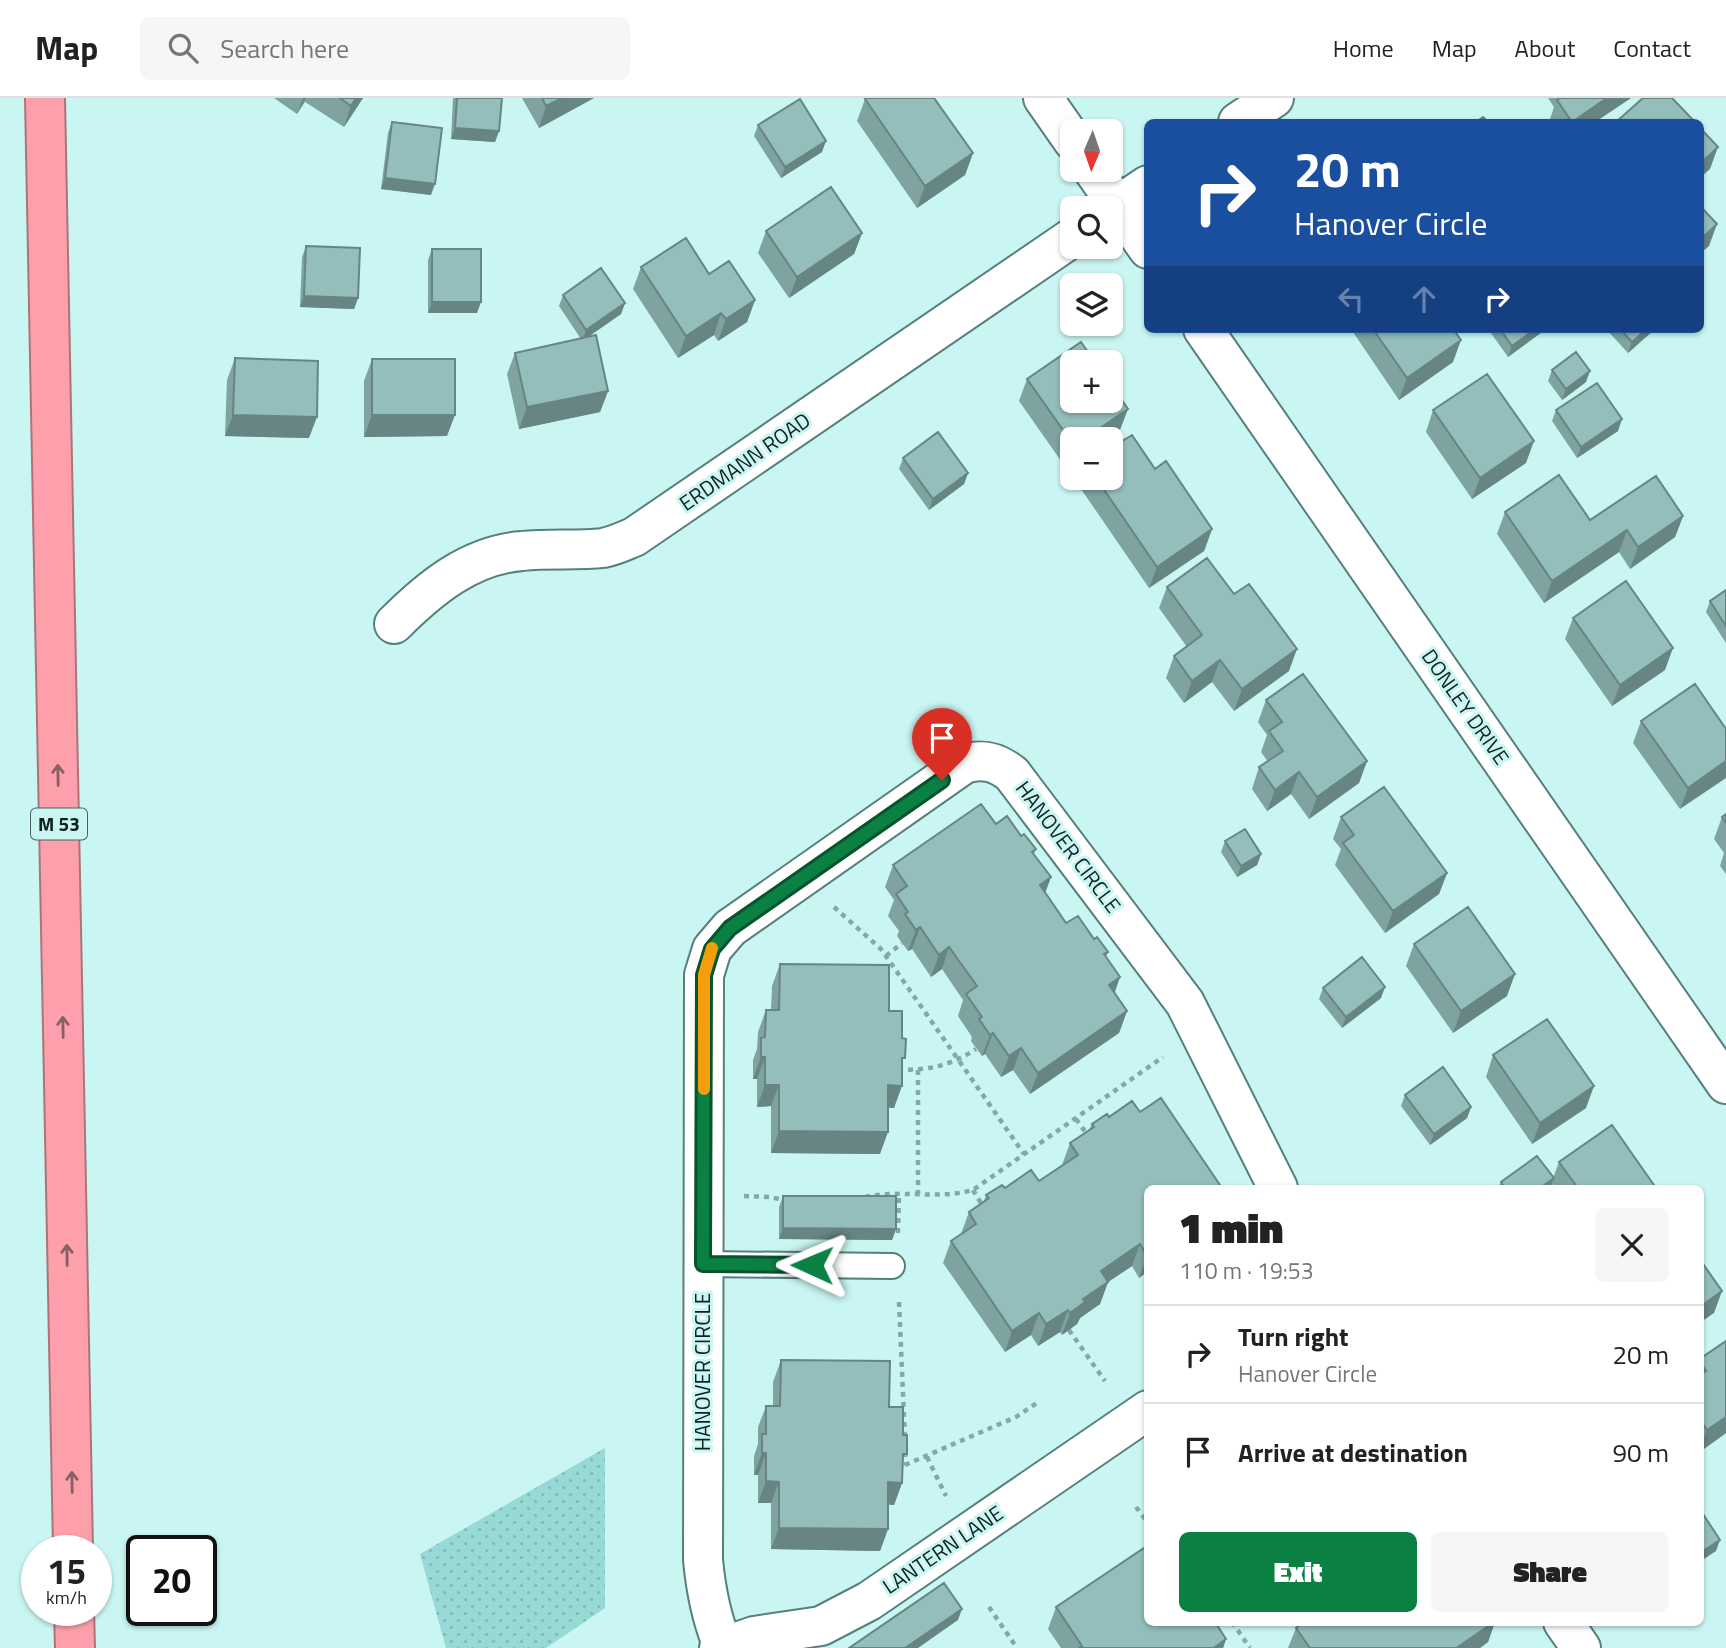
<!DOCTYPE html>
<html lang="en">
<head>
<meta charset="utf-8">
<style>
  body { margin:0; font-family:"Titillium Web",sans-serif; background:#f6f6f6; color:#222; height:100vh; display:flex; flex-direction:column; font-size:26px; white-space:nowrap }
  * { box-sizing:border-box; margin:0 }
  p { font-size:23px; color:#767676 }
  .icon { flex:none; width:38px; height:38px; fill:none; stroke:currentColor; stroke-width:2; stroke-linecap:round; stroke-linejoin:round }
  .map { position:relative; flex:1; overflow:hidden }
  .drawer { position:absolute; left:1144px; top:1087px; width:560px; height:441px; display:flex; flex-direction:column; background:#fff; border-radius:10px; box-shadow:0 2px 5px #0004 }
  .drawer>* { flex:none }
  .guide { position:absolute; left:1144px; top:21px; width:560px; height:214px; border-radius:10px; box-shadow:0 2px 5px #0004; background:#1a4fa0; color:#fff; overflow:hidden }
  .needle { width:46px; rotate:182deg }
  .tools { position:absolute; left:1060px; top:21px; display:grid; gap:14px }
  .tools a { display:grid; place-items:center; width:63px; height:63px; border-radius:10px; background:#fff; box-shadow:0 2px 5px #0004; font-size:35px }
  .speed { position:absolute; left:21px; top:1437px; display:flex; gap:14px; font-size:35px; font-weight:700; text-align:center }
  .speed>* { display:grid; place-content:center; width:91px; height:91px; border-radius:50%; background:#fff; box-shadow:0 2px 5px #0004; line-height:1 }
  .speed small { font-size:18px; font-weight:400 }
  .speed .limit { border:4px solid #111; border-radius:10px; background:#fff; color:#111 }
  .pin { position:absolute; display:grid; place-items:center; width:60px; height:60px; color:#fff; margin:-72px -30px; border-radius:50% 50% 50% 0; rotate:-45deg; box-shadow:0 0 7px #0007 }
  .pin .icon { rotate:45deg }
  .me { position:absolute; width:77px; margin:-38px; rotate:271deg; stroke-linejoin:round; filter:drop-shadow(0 0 5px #0008) }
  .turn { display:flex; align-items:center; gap:24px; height:147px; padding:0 35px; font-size:32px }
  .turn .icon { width:91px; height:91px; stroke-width:2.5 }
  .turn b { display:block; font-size:49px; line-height:60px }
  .lanes { display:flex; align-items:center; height:66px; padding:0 35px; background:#0003; justify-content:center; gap:35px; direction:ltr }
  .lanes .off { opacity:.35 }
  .round { display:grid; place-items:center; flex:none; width:74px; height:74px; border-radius:10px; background:#f6f6f6 }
  .head { display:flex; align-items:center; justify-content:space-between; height:119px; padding:0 35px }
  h1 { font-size:42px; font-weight:800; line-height:52px }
  .action { display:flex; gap:14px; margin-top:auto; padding:14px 35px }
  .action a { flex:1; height:80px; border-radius:10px; background:#0b8043; color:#fff; font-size:28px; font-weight:800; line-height:80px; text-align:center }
  .action a+a { background:#f6f6f6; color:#222 }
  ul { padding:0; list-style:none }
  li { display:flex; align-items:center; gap:21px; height:98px; padding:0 35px; border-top:2px solid #e0e0e0 }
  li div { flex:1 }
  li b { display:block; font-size:26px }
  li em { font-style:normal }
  header { display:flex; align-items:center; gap:42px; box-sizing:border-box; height:98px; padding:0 35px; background:#fff; border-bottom:2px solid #e0e0e0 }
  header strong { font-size:33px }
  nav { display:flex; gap:38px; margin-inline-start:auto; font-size:24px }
  .search { width:490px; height:63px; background:#f6f6f6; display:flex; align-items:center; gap:18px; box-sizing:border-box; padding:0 24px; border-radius:10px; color:#767676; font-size:26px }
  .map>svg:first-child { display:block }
  .green { fill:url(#green-dots) }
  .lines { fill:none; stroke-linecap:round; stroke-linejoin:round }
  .service-casing { stroke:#56807d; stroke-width:28 }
  .minor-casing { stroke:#56807d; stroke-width:42 }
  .motorway-casing { stroke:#ab747a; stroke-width:42 }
  .path { stroke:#85a8a6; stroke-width:4.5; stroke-dasharray:5 5; stroke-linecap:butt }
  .service { stroke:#fff; stroke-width:24 }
  .minor { stroke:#fff; stroke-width:38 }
  .motorway { stroke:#fea0ab; stroke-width:38 }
  .wall { fill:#7ea3a1 }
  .shaded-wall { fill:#678583 }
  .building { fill:#93bebb; stroke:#678583; stroke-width:2 }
  .oneway { stroke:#876066 }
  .route-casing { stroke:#07532c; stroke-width:18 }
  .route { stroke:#0b8043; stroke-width:12 }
  .slow { stroke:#f59e0b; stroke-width:12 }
  .labels { text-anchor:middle; stroke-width:6; stroke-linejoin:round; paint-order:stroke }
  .shield { fill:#c9f6f3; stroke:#48615f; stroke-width:2 }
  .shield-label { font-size:19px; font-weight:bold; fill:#102120 }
  .street-label { font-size:21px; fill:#102120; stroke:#c9f6f3 }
</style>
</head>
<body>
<header>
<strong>Map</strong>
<div class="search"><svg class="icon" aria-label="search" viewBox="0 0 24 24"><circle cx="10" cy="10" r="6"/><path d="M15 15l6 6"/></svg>Search here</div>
<nav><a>Home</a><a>Map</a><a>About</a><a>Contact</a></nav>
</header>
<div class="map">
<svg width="1726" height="1550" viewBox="0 0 1726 1550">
  <defs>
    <pattern id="green-dots" width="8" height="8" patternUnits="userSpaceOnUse" patternTransform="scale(1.75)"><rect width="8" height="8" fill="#96d9d5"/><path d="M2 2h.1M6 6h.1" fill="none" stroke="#80bab7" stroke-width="1.8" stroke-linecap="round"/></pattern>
  </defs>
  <rect width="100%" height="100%" fill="#c9f6f3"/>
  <path class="green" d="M605,1350v160l-59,40h-100l-26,-94z"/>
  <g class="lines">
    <defs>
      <path id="service" d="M703,1166l189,2"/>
      <path id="minor" d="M1043,0l30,43
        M1238,24l36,-24
        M1093,72l55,79
        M1111,112l37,-25
        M1203,231l523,755
        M394,526c36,-36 76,-69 128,-73 27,-3 55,0 81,-3 11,-2 21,-7 31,-11l439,-300
        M1563,1524l18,26
        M723,1548c-12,-28 -17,-55 -20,-86l1,-585 8,-26 18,-21 234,-164c19,-6 33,-2 48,10l173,229 93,185
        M719,1550l35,-12 67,-10 48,-25 279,-191"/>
      <path id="motorway" d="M45,0l28,1452
        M74,1512l1,38"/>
    </defs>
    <use href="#service" class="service-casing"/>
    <use href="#minor" class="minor-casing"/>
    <use href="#motorway" class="motorway-casing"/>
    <path class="path" d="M834,809l47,42 143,205
      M886,858l16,-13
      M898,972c31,0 52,-4 78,-21
      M918,972v124
      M1076,1021l13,18
      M973,1092l11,18
      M744,1098l26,1 17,4
      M865,1099c36,-8 73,3 108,-7l190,-133
      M898,1135l1,-40
      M899,1204l6,138
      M1069,1232l36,51
      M905,1354l1,13
      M927,1359l19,39
      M905,1367l111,-48 21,-14
      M1136,1409l12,16
      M989,1509l28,41
      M1232,1524l18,26"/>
    <use href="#service" class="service"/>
    <use href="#minor" class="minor"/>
    <use href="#motorway" class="motorway"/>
  </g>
  <path class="wall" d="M274,0h89l-19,29 -39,-25 -8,12z
    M453,0h49l-3,33 -4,11 -44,-3z
    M522,0h72l-55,30z
    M1548,0h83l-36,24h-46l5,-15z
    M865,1l108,54 -8,22 -48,33 -60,-87z
    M392,24l39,73 -50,-6 7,-56z
    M758,27l64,27 -41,26 -27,-42z
    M766,133l96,2 -8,21 -65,44 -31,-45z
    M306,148l52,52 -4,11 -54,-2 2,-50z
    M432,151l45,64h-49v-53z
    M641,169l68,7 46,26 -8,22 -29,19 -4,-6 -36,23 -45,-69z
    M563,197l62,8 -4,11 -33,23 20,54 -8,21 -81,17 -12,-55 8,-21 66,-14 -22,-33z
    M1354,231h99v33l-54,38 -46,-68z
    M1488,231h58l-38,28z
    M1606,231h49l-27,24z
    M235,260l74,80 -84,-2 2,-56z
    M372,261l75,77 -83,1v-56z
    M1552,272l34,12 -24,18 -14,-19z
    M1027,281l93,51 -13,9h-34v24l-7,5 -47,-67z
    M1433,312l93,53 -54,36 -46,-67z
    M1556,312l62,21 -41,27 -25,-37z
    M903,360l65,15 -4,11 -35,26 -30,-41z
    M1155,371l57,60 -8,22 -55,37 -70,-102 4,-8h28z
    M1505,414l85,8 93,-4 -8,21 -45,32 -11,-17 -75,51 -47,-69z
    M1167,489l67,7 55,77 -55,40 -22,-29 -28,21 -18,-25 8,-22 13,-9 -28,-39z
    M1726,492v53l-20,-31 4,-11z
    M1573,520l92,52 -53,36 -47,-67z
    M1266,602l101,61 -8,22 -50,36 -18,-25 -24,17 -15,-22 7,-22 9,-5 -7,-10 6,-17 -9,-13z
    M1641,623l85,8 -46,80 -47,-66z
    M1726,716v60l-6,-8 4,-13 -10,-14 8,-22z
    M1341,719l106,56 -8,21 -54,39 -50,-68 6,-16 -8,-10z
    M996,726l25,12 15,13 -2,5 17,23 -6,15 21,31 28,16 14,13 -2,5 14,20 -5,15 12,19 -8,22 -89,61 -17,-24 -12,7 -16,-23 -3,2 -11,-15 1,-4 -14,-21 5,-16 -21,-31 -11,8 -19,-28 -4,2 -11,-15 2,-5 -11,-15 6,-16 -9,-13 8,-22z
    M1225,743l36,13 -4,11 -20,12 -16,-25z
    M1414,846l93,52 -54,37 -47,-67z
    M780,866l109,47 13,58 -8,39 -6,-1 -8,47 -109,-1v-47l-14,1v-28h-4v-19l4,-11 1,-17 8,-22h5l1,-24z
    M1323,890l58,10 -39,30 -23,-29z
    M1493,957l93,53 -54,36 -46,-67z
    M1405,997l66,12 -4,11 -37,27 -29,-39z
    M1092,1026l56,64v83l-9,7 -7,-12 -24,16 -8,22 -20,14 -3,6 -15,11 -2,-3 -22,14 -7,-11 -26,17 -62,-89 8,-22 10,-7 8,-22 15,-11 2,-6 53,-14 23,-16 8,-22 19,-13z
    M1559,1064l97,26h-101l-3,-4 -2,4h-52l3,-6 52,-4z
    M783,1098l113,33 -4,11 -113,-1v-32z
    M1726,1243v92l-25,18v-93z
    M781,1262l108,47 14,59 -1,17 -8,22 -6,-1v25l-8,22 -109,-2v-46h-13v-28h-4v-19l4,-12v-17l8,-21h7v-24z
    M1056,1509l92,15 78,17 -3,9h-162l-13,-19z
    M1303,1524h192l-7,20 -8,6h-192l8,-20z"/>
  <path class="shaded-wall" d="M303,0h3l-9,16z
    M356,0h7l-19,29 7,-21z
    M562,0h32l-55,30 7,-22z
    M1607,0h24l-36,24h-23z
    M455,30l44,3 -4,11 -44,-3z
    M826,43l-4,11 -41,26 4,-11z
    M1718,49l-8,22 -9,8v-14z
    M973,55l-8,22 -48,33 8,-22z
    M385,80l50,6 -4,11 -50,-6z
    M1717,126l-8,22 -8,7v-14z
    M862,135l-8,21 -65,44 8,-21z
    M304,198l54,2 -4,11 -54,-2z
    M755,202l-8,22 -29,19 8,-22z
    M432,204h49l-4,11h-49z
    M625,205l-4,11 -39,27 4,-11z
    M721,215l-7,22 -36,23 8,-22z
    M1535,231h11l-38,28 4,-11z
    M1647,231h8l-27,24 4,-11z
    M1461,242l-8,22 -54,38 8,-22z
    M1590,273l-4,11 -24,18 4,-11z
    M608,293l-8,21 -81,17 8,-22z
    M1128,311l-8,21 -13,9h-23z
    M233,317l84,2 -8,21 -84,-2z
    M372,317h83l-8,21 -83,1z
    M1622,321l-4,12 -41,27 4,-11z
    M1534,343l-8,22 -54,36 8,-21z
    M1073,351v14l-7,5z
    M968,375l-4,11 -35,26 4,-11z
    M1683,418l-8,21 -45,32 8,-22z
    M1212,431l-8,22 -55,37 8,-21z
    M1627,432l-8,22 -75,51 8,-22z
    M1673,550l-8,22 -53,36 8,-21z
    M1297,551l-8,22 -55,40 8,-22z
    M1220,562l-8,22 -28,21 8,-22z
    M1367,663l-8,22 -50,36 8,-22z
    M1726,663v17l-46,31 8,-21z
    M1299,674l-8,22 -24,17 8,-21z
    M1261,756l-4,11 -20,12 4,-11z
    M1447,775l-8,21 -54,39 8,-22z
    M1051,779l-8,22 -3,-14z
    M920,829l-8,22 -4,2 8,-21z
    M949,849l-7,22 -11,8 8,-22z
    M1515,876l-8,22 -54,37 8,-22z
    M1120,879l-8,22 -3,-14z
    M1385,889l-4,11 -39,30 4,-11z
    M1127,913l-8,22 -89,61 8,-21z
    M993,935l-8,21 -3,2 8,-21z
    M1021,950l-8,22 -12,7 8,-21z
    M761,959h4l-8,22h-4z
    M765,987h14l-8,21 -14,1z
    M888,987l14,1 -8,22 -14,-1z
    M1594,988l-8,22 -54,36 8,-21z
    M1471,1009l-4,11 -37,27 4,-11z
    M779,1033l109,1 -8,22 -109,-1z
    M1554,1080l-4,10h-10z
    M783,1130l113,1 -4,11 -113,-1z
    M1140,1146l-8,22 -24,16 -8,22 -20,14 -3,6 -15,11 8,-22 31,-42z
    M1148,1157v16l-9,7 8,-22z
    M1722,1193l-8,22 -13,9v-16z
    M1068,1212l-8,22 -22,14 8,-22z
    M1039,1215l-8,22 -26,17 7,-21z
    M1726,1319v16l-25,18v-4l6,-17z
    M762,1355h4l-8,22h-4z
    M766,1383l13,1 -8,21h-13z
    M888,1384l14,1 -8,22 -13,-1z
    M779,1430l109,1 -8,22 -109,-2z
    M1720,1442l-4,11 -15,10v-9z
    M962,1511l-4,11 -40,28h-13z
    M1494,1524h1l-7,20 -8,6h-22z
    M1226,1541l-3,9h-8v-1z"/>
  <path class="building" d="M340,0h16l-5,8z
    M457,0h45l-3,33 -44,-3z
    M542,0h20l-16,8z
    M867,0h67l39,55 -48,33 -60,-87z
    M1560,0h47l-35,24 -15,-22z
    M1643,0h29l23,24h-79z
    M800,1l26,42 -41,26 -27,-42z
    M1483,19l5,5h-12z
    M392,24l50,6 -7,56 -50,-6z
    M1701,31l17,18 -17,16z
    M831,89l31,46 -65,44 -31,-46z
    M1701,109l16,17 -16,15z
    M686,140l23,36 20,-13 26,39 -29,19 -5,-6 -35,23 -45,-69z
    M306,148l54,2 -2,50 -54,-2z
    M432,151h49v53h-49z
    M601,170l24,35 -39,27 -23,-35z
    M1373,231h80l8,11 -54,38z
    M1500,231h35l-23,17z
    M1620,231h27l-15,13z
    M596,237l12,56 -81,16 -12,-54z
    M1081,244l14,20h-22v39h38v-16l17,24 -44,30h-11v5l-46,-65z
    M1576,254l14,19 -24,18 -14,-19z
    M235,260l83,3 -1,56 -84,-2z
    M372,261h83v56h-83z
    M1487,276l47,67 -54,37 -47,-68z
    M1597,285l25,36 -41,28 -25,-37z
    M938,334l30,41 -35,26 -30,-41z
    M1132,337l23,34 11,-8 46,68 -55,38 -61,-89h15v-30z
    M1559,377l31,45 66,-44 27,40 -45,31 -11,-17 -75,51 -47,-69z
    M1207,460l27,36 15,-10 48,65 -55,40 -22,-29 -28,21 -18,-25 28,-21 -35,-48z
    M1626,483l47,67 -53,37 -47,-67z
    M1726,492v36l-16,-25z
    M1303,576l64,87 -50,36 -18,-25 -24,18 -16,-23 24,-16 -14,-20 13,-9 -16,-22z
    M1695,586l31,45v32l-38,27 -47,-67z
    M1384,689l63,86 -54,38 -50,-68 11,-8 -13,-18z
    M981,706l15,20 11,-8 14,20 3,-2 12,15 -4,3 19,25 -11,8 26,38 12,-7 16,23 3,-2 11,15 -4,2 16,23 -11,8 18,26 -89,62 -17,-25 -12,8 -16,-23 -3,2 -11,-16 3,-2 -16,-23 11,-8 -28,-39 -10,8 -19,-28 -4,3 -11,-16 3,-2 -12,-18 11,-8 -14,-21z
    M1726,716v9l-4,-6z
    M1245,731l16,25 -20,12 -16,-25z
    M1468,809l47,67 -54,37 -47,-67z
    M1362,859l23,30 -39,30 -23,-29z
    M780,866l109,1v46h13v27l4,1 -1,19h-3v28l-14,-1v47l-109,-1v-46h-14v-28h-4v-19l4,-1 1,-27h13z
    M1547,921l47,67 -54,37 -47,-68z
    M1443,969l28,40 -37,27 -29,-39z
    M1161,1000l61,90h-74v67l-1,1 -7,-12 -39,27 7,11 -25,17 2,3 -15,11 -2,-3 -22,14 -7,-11 -27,18 -61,-90 25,-17 -7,-12 20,-14 -3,-3 16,-10 3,3 26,-18 8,11 39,-26 -8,-12 24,-16 -2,-3 15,-10 2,3 23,-16 8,11z
    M1612,1027l44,63h-78l-19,-26z
    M1537,1058l17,22 -14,10h-35l-4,-6z
    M783,1098h113v33l-113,-1z
    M1701,1163l21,30 -21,15z
    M1726,1243v76l-19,13 -6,-9v-47l5,-3 -5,-8v-5z
    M781,1262l109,1 -1,46h14v28h4v19h-4l-1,29 -14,-1v47l-109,-1v-46l-13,-1v-28h-4v-19h4v-28h14z
    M1701,1413l19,29 -19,12z
    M1147,1448l1,2v74h67l11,17 -11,8 1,1h-137l3,-2 -26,-39z
    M944,1485l18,26 -57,39h-56z
    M1303,1524h191l-36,25 1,1h-149l-14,-20z"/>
  <defs><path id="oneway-shaft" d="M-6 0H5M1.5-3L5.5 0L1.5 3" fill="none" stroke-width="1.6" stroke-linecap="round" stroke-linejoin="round" transform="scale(1.75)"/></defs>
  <g class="oneway">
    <use href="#oneway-shaft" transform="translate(58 677) rotate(-91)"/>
    <use href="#oneway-shaft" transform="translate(63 929) rotate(-91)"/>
    <use href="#oneway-shaft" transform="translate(67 1157) rotate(-91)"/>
    <use href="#oneway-shaft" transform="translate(72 1384) rotate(-91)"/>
  </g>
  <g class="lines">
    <defs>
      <path id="route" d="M812,1167l-109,-1 1,-289 8,-26 18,-21 212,-148"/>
    </defs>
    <use href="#route" class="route-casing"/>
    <use href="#route" class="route"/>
    <path class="slow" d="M704,991v-114l8,-27"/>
  </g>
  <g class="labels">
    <rect class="shield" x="31" y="710.5" width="56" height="31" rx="5"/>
    <g class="shield-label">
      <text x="59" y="733">M 53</text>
    </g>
    <g class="street-label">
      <text transform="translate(745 364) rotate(-35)" y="7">ERDMANN ROAD</text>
      <text transform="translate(1465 609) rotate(55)" y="7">DONLEY DRIVE</text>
      <text transform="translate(1068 749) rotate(53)" y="7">HANOVER CIRCLE</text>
      <text transform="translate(703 1274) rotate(-90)" y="7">HANOVER CIRCLE</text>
      <text transform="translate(943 1452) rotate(-34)" y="7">LANTERN LANE</text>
    </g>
  </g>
</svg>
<div class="tools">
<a><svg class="needle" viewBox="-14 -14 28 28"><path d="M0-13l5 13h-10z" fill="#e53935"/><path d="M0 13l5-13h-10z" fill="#767676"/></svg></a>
<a><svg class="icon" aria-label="search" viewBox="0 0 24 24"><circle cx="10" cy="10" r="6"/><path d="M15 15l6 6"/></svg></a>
<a><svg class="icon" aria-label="layers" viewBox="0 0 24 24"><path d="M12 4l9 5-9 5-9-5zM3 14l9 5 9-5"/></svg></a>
<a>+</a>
<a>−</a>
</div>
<div class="speed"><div>15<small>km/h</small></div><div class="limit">20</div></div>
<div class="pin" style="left:942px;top:682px;background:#d93025"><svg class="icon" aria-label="arrive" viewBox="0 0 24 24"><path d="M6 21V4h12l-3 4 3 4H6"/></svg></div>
<svg class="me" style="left:812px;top:1167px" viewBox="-20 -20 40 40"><path d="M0-17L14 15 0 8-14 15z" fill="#0b8043" stroke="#fff" stroke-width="4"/></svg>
<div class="guide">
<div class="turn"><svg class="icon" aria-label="right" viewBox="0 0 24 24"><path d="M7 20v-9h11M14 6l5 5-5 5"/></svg><div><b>20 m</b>Hanover Circle</div></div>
<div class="lanes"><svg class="icon off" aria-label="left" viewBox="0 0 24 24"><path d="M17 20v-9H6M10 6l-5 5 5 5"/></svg><svg class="icon off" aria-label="ahead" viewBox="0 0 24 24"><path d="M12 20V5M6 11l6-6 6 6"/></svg><svg class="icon" aria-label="right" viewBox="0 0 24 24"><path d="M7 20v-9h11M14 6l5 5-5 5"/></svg></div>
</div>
<section class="drawer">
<div class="head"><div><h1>1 min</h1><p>110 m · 19:53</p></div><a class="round"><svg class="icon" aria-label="close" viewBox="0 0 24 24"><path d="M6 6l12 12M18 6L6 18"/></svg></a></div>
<ul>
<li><svg class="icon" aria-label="right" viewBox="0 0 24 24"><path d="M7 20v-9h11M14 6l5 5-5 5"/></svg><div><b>Turn right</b><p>Hanover Circle</p></div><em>20 m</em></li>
<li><svg class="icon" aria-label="arrive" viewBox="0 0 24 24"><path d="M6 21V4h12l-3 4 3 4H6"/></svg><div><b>Arrive at destination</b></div><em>90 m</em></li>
</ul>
<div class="action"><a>Exit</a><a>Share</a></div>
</section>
</div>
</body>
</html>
